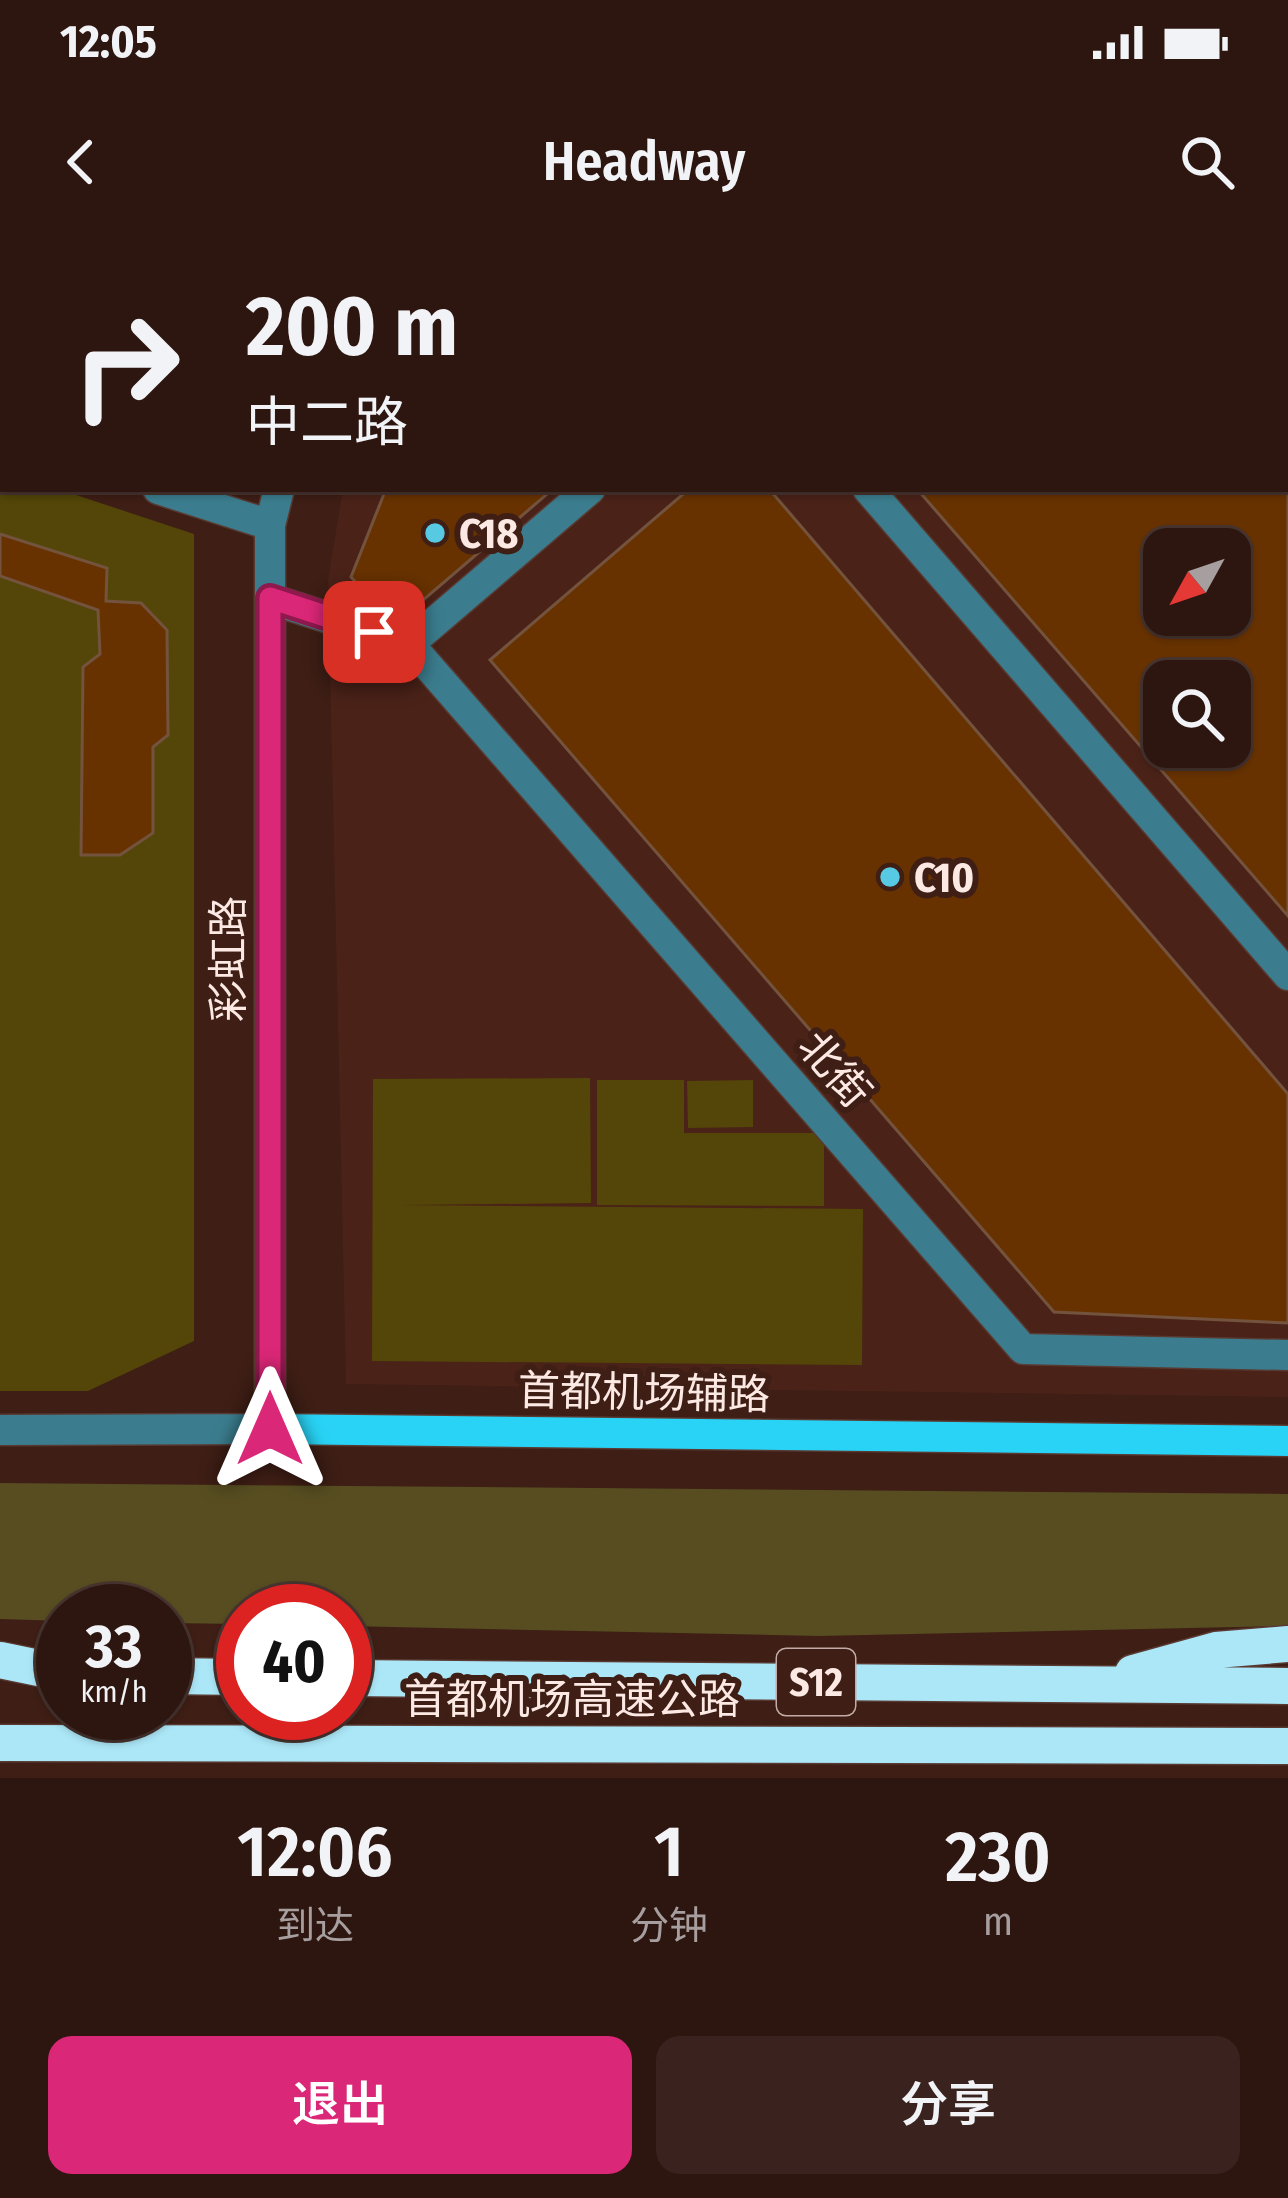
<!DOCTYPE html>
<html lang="zh">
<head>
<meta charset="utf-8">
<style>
  body { margin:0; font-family:"Fira Sans Condensed","Noto Sans SC",sans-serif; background:#3a231e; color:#f1f3f6; height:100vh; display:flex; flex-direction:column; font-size:45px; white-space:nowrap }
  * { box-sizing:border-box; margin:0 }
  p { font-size:39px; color:#a79f9f }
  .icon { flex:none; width:66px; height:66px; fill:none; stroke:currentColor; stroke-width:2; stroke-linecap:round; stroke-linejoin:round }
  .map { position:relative; height:1538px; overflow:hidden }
  .side { display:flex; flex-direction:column; background:#2e1610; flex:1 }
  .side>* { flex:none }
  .guide { position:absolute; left:0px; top:0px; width:1290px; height:252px; box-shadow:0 3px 9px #0004,0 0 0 3px #493530; background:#2e1610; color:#f1f3f6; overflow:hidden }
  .needle { width:78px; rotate:230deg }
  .buttons { position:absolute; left:1143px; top:288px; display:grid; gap:24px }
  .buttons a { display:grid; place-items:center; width:108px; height:108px; border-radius:24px; background:#2e1610; box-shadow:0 3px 9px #0004,0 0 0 3px #493530; font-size:60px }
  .speed { position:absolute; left:36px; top:1344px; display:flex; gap:24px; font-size:60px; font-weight:700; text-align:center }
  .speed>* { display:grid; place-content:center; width:156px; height:156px; border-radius:50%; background:#2e1610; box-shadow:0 3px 9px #0004,0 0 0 3px #493530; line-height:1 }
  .speed small { font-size:30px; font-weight:400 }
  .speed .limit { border:18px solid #d22; background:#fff; color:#111 }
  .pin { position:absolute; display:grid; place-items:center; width:102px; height:102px; color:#fff; margin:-51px; border-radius:24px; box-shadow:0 6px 18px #0006 }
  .me { position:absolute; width:132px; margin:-66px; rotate:0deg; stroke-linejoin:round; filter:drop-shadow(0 0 9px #0008) }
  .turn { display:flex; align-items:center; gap:42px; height:252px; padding:0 48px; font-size:54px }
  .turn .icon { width:156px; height:156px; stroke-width:2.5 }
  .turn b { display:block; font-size:84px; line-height:102px }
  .eta { display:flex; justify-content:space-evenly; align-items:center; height:204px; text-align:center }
  .eta b { font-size:72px; font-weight:600; line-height:84px }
  .button { display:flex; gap:24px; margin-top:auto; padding:24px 48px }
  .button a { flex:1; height:138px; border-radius:24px; background:#db2777; color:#fff; font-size:48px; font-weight:600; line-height:138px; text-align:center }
  .button a+a { background:#3a231e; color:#f1f3f6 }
  .status { display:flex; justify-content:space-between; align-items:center; height:84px; padding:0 60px; background:#2e1610; direction:ltr }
  .status svg { height:33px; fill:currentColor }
  header { display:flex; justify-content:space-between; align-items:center; height:156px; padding:0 48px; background:#2e1610; font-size:54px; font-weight:600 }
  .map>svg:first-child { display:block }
  .built { fill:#4a2218; fill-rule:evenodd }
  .green { fill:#534608 }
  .forest { fill:#574d21 }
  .building { fill:#683200; stroke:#73533d; stroke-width:3; fill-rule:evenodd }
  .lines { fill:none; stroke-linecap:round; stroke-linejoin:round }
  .minor-casing { stroke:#593a32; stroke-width:33 }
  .major-casing { stroke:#593a32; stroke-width:33 }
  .highway-casing { stroke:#593a32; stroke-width:39 }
  .minor { stroke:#3b7d8e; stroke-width:30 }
  .major { stroke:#29d3f5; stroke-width:30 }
  .highway { stroke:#ace7f7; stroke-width:36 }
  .route-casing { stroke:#8e194d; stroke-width:30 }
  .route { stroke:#db2777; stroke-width:21 }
  .poi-dot { fill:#58c9e3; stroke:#3e1e15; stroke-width:4.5 }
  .labels { text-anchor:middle; stroke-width:12; stroke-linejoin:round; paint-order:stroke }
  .shield { fill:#3e1e15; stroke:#c3aca6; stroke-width:3 }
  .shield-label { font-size:39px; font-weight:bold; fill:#fce9e4 }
  .poi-label { font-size:42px; font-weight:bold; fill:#fce9e4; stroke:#3e1e15; text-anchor:start }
  .street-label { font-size:42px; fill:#fce9e4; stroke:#3e1e15 }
</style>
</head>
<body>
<div class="status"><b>12:05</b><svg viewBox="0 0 49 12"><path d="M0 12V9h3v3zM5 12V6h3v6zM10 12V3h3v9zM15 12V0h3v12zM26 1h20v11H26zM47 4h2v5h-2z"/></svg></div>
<header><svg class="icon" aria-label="back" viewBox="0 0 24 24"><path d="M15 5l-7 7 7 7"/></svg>Headway<svg class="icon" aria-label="search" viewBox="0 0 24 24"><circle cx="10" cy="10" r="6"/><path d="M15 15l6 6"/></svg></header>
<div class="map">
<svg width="1288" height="1538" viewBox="0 0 1288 1538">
  <rect width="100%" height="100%" fill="#3e1e15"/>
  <path class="built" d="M430,0h858v1157l-942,-13 -18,-804 15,-91h944v-246h-858zM1164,309h66v66h-66zM1164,441h66v66h-66z"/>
  <path class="green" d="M0,230l3,19h55l136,45v807l-106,50h-88z
    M590,838l1,125 -188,2 460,4 -1,156 -490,-4 1,-282z
    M597,840h87v53h140v73l-227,-1z
    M753,840v47l-65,1 -1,-47z"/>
  <path class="forest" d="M0,1243l1288,11v132l-469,10 -474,-10v-15h-102v13l-78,-1v-12h-102v10l-63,-2z"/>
  <path class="building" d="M970,0h149l2,3h-155z
    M1287,195l1,1v480l-371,-427h370zM1164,309h66v66h-66zM1164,441h66v66h-66z
    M386,249h167l-159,136 -43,-48z
    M689,249h80l519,605v229l-234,-11 -564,-652z
    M0,294l107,34 -1,33 35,2 26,27 1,105 -15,12v86l-33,22h-39l2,-188 17,-13 -2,-44 -98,-34z"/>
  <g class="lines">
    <defs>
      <path id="minor" d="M1223,0l3,3
        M368,3l2,-3
        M879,3l4,-3
        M1287,74l1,1
        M0,197l3,1
        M158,249l112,36
        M868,249l420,486
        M270,359l139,45 181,-155
        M409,404l614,705 265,6
        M0,1190l270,-1v-904l9,-36"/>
      <path id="major" d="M270,1189l1018,12"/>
      <path id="highway" d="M0,1420l63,13
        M1133,1433l83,-23 72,-6
        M165,1436l78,1
        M345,1438l943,8
        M0,1503l1288,3"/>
    </defs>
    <use href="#minor" class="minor-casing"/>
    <use href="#major" class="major-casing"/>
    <use href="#highway" class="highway-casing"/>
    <use href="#minor" class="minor"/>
    <use href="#major" class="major"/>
    <use href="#highway" class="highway"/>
  </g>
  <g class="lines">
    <defs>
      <path id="route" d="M270,1189v-831l104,34"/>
    </defs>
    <use href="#route" class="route-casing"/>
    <use href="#route" class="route"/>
  </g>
  <g class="poi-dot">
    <circle cx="435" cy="293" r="12"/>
    <circle cx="890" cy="637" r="12"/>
  </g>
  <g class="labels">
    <rect class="shield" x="777" y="1409" width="78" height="66" rx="9"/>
    <g class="shield-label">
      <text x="816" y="1456">S12</text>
    </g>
    <g class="poi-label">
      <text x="459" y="308">C18</text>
      <text x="914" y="652">C10</text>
    </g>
    <g class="street-label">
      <text transform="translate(228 719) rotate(-90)" y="15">彩虹路</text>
      <text transform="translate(835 829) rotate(49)" y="15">北街</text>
      <text transform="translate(644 1152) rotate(1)" y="15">首都机场辅路</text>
      <text x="572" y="1474">首都机场高速公路</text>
    </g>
  </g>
</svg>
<div class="buttons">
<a><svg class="needle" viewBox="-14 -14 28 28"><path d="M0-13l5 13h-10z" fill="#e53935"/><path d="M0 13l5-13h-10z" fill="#a79f9f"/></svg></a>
<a><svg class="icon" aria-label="search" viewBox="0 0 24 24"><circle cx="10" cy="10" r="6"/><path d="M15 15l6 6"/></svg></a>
</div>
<div class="speed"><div>33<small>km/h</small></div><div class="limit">40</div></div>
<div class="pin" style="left:374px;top:392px;background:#d93025"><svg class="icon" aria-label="arrive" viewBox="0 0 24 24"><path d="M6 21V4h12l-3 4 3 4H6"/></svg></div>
<svg class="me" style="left:270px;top:1189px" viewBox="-20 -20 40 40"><path d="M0-17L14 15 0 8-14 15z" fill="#db2777" stroke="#fff" stroke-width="4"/></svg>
<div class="guide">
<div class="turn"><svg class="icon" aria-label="right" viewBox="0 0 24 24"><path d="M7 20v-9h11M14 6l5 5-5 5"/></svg><div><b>200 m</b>中二路</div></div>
</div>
</div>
<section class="side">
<div class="eta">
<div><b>12:06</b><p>到达</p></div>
<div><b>1</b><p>分钟</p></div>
<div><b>230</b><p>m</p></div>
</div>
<div class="button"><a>退出</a><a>分享</a></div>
</section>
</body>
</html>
